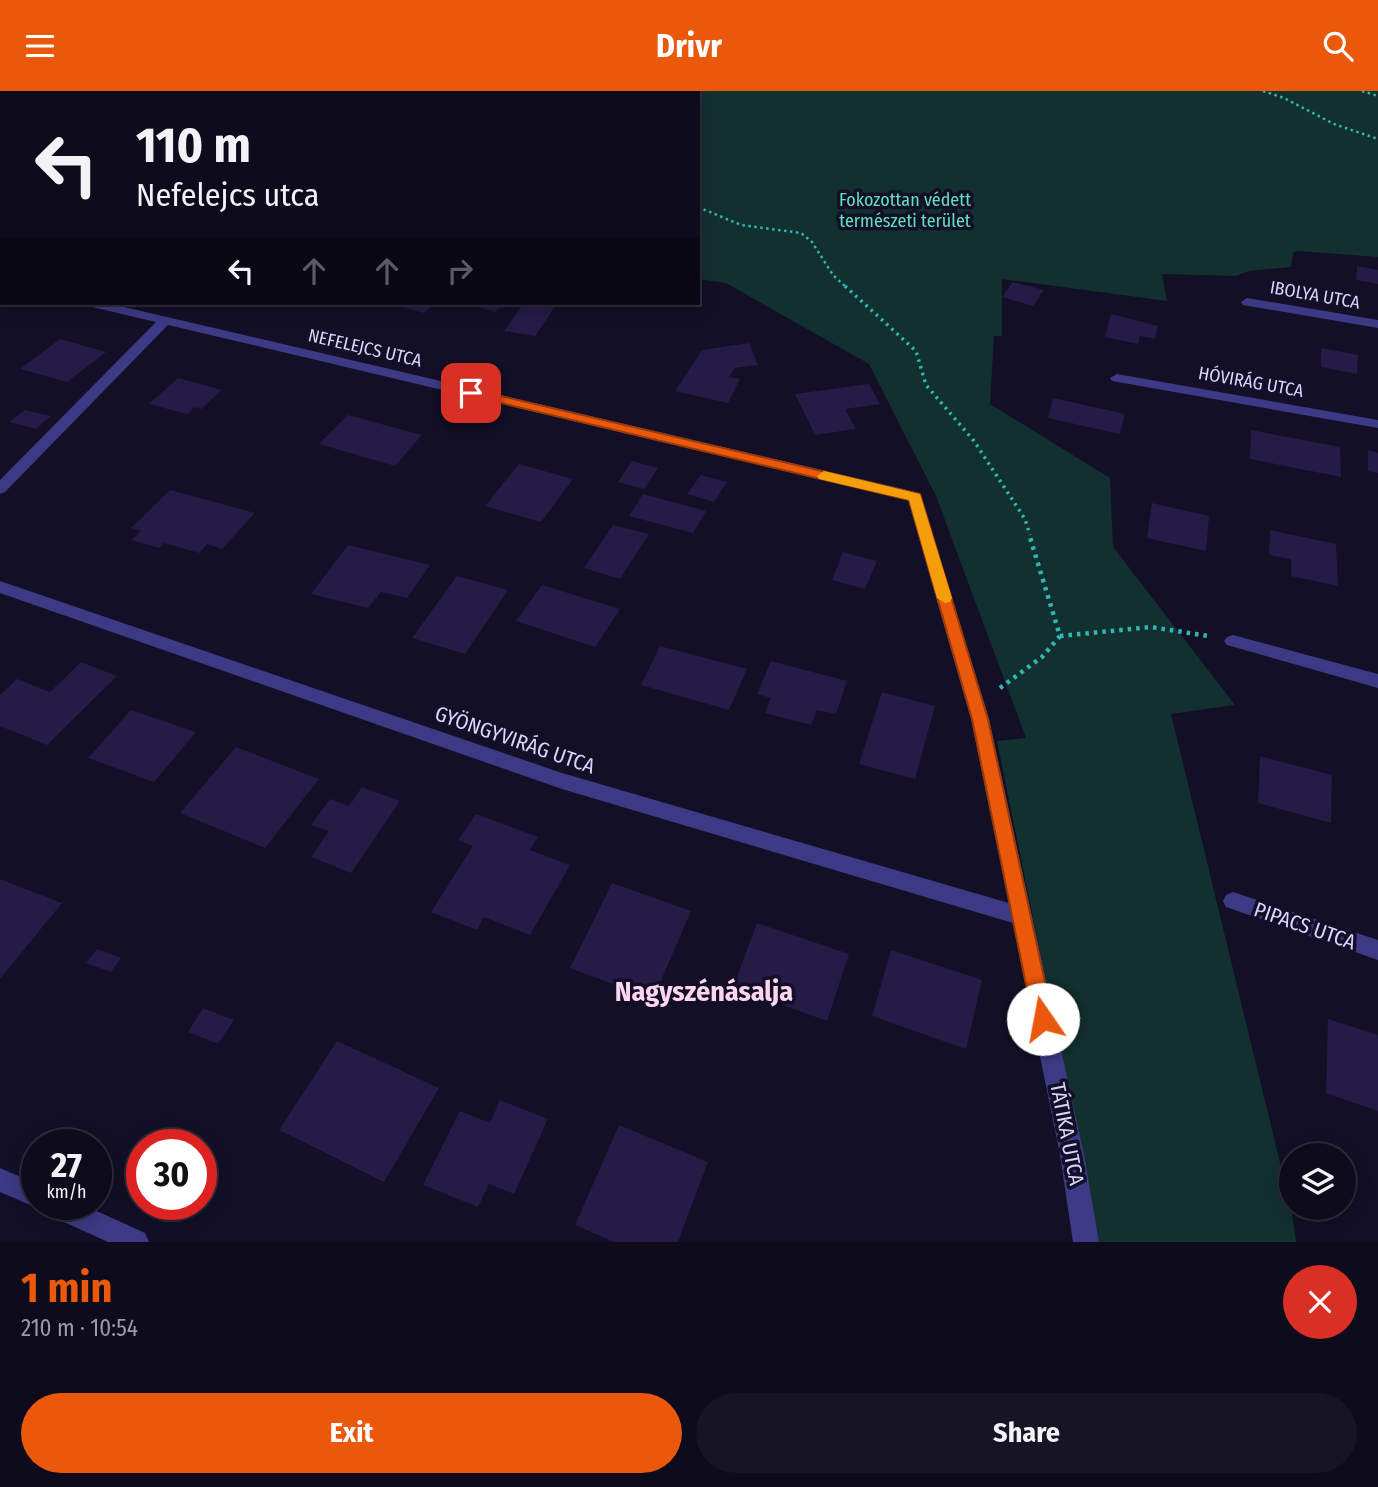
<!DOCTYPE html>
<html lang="en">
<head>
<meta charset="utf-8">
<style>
  body { margin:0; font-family:"Fira Sans Condensed",sans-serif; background:#171425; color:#f1f3f6; height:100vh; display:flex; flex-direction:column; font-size:26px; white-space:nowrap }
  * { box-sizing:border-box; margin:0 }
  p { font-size:23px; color:#9b9ba3 }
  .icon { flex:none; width:38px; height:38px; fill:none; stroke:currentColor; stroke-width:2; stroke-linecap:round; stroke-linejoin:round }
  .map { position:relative; height:1151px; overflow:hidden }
  .sheet { display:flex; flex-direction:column; background:#0e0b1c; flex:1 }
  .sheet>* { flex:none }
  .hud { position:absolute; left:0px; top:0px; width:700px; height:214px; box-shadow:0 4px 18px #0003,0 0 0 2px #2e2b3b; background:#0e0b1c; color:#f1f3f6; overflow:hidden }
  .buttons { position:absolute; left:1279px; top:1052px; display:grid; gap:14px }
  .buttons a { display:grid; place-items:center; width:77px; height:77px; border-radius:50%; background:#0e0b1c; box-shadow:0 4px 18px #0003,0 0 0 2px #2e2b3b; font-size:35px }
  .speed { position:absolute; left:21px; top:1038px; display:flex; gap:14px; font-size:35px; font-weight:700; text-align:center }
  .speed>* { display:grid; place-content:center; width:91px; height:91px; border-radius:50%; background:#0e0b1c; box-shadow:0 4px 18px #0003,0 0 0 2px #2e2b3b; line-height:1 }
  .speed small { font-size:18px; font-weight:400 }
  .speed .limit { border:10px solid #d22; background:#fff; color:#111 }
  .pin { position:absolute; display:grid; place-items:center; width:60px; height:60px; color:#fff; margin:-30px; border-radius:14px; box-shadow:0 4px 10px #0006 }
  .me { position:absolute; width:77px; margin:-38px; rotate:348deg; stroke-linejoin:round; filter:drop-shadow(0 0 5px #0008) }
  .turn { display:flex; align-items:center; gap:24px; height:147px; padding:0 21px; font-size:32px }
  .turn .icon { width:91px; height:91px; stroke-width:2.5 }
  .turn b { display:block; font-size:49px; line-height:60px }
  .lanes { display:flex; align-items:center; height:66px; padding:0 21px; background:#0003; justify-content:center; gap:35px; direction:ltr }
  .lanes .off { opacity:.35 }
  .round { display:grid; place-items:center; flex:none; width:74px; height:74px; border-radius:37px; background:#171425 }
  .summary { display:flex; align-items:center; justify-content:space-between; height:119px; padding:0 21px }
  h1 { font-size:42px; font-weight:700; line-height:52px; color:#ea580c }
  .action { display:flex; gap:14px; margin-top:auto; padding:14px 21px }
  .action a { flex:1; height:80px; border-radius:42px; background:#ea580c; color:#fff; font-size:28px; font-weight:700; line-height:80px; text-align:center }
  .action a+a { background:#171425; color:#f1f3f6 }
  header { display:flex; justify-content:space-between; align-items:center; height:91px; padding:0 21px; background:#ea580c; color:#fff; font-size:32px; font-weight:700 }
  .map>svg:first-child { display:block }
  .green { fill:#12302f }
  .building { fill:#241b47 }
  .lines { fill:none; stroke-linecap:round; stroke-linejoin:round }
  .path-far2 { stroke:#2fb8b0; stroke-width:2.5; stroke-dasharray:2.5 3.5; stroke-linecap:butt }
  .path-far1 { stroke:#2fb8b0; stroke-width:3.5; stroke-dasharray:2.5 4.5; stroke-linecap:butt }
  .path { stroke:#2fb8b0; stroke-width:4.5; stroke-dasharray:3.5 5; stroke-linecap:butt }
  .minor { fill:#3d3a85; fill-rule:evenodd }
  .route { fill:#ea580c; stroke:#983908; stroke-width:2 }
  .slow { fill:#f59e0b }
  .labels { text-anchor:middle; stroke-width:7; stroke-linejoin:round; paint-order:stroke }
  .far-park-label { font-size:18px; fill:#5fe0c0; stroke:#130f26 }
  .far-street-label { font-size:18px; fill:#d9d4ff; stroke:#130f26 }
  .street-label { font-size:21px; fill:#d9d4ff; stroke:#130f26 }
  .near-neighbourhood-label { font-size:28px; font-weight:bold; fill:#ffd6f0; stroke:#130f26 }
</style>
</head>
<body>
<header><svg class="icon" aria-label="menu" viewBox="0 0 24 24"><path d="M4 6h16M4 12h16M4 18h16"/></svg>Drivr<svg class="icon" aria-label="search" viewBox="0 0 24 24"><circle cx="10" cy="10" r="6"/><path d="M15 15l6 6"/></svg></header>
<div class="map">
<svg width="1378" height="1151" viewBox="0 0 1378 1151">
  <rect width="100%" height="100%" fill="#130f26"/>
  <path class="green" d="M0,0h1378v166l-80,-6 -5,2 -2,14 -42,4 -13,5 -74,-2 5,27 -165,-22v57h-8l-4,68 120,74 3,69 122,158 -64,9 121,498 4,30h-197l-102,-501 29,-3 -90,-242 -67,-132 -143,-81 -28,-4v-186h-696v130z"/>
  <path class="building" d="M1357,175l21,4v14l-22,-4z
    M1013,191l31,8 -11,16 -31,-9z
    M389,212h45l-10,10z
    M464,212h41l-10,9z
    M524,212l31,4 -20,29 -31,-5z
    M1111,223l47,12 -3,13 -15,-3 -2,8 -33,-7z
    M60,248l46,13 -39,30 -47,-13z
    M749,252l9,22 -23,3 -6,9 11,2 -12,24 -53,-12 27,-41z
    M1321,257l37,7 -1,19 -36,-7z
    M178,287l44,12 -21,19 -7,-2 -7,7 -38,-10z
    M869,293l11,20 -35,5 11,20 -41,6 -20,-41z
    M1053,307l72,16 -5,20 -72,-16z
    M25,319l26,6 -15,13 -27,-7z
    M348,324l74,20 -27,31 -76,-22z
    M1251,339l89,17 1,30 -91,-18z
    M1368,359l10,3v20l-10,-2z
    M632,370l26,7 -14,21 -26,-7z
    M519,373l54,15 -32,43 -56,-16z
    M701,384l26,7 -13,20 -27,-8z
    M170,399l85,23 -33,36 -15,-5 -8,9 -35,-10 -5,5 -28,-8 10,-9 -10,-3z
    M643,403l63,17 -13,22 -64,-17z
    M1152,412l57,13 -3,35 -59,-13z
    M613,434l36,9 -29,45 -36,-11z
    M1270,439l66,14 2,42 -47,-10v-17l-22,-4z
    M348,454l82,20 -23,33 -26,-6 -13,16 -57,-14z
    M843,461l34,9 -12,28 -33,-9z
    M457,485l51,14 -43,64 -53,-16z
    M542,494l78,24 -25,38 -79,-26z
    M660,555l87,23 -18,41 -88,-25z
    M771,570l76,20 -11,33 -19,-4 -6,15 -46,-12 6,-15 -14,-4z
    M81,571l36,14 -70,69 -47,-19v-31l17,-16 33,13z
    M882,601l53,14 -20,73 -56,-15z
    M131,619l65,22 -42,50 -66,-24z
    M236,656l83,32 -54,69 -85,-35z
    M1260,665l72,19 -1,48 -73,-20z
    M362,696l38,14 -49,72 -40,-16 18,-26 -18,-6 19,-26 19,7z
    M476,723l62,23 -8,13 40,15 -40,70 -46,-18 -7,13 -46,-18 42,-66 -15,-6z
    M0,788l62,24 -62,76z
    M612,792l79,28 -38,88 -83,-31z
    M757,832l92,31 -22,67 -94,-34z
    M97,858l24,9 -10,14 -25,-9z
    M891,859l91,30 -16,69 -94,-33z
    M203,917l31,12 -16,24 -30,-12z
    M1328,928l50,16v76l-52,-18z
    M337,950l102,47 -55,94 -105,-52z
    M500,1009l48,19 -34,75 -25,-10 -11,23 -55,-22 37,-74 30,12z
    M619,1034l89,37 -30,80h-64l-39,-17z"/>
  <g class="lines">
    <path class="path-far2" d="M1263,0l21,7 50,26 44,15
      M1362,0l16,5
      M698,116l43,18 60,8 11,9 21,33 14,13"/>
    <path class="path-far1" d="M845,195l71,65 10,34 48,56 51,78 5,16"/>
    <path class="path" d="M1060,545l91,-9 57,9
      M1000,597l42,-31 18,-21 -31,-102"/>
    <path class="minor" d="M0,186h2v8h-2z
      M1247,207l131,22v8l-135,-23 -2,-3z
      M86,212h21l813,190 69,226 95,436 15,87h-26l-13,-87 -47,-232 -451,-134 -562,-196v-12l562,192 447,130 -38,-184 -63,-219 -740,-175 -163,167 -5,2v-14l156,-158 -68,-16z
      M1117,283l261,46v8l-266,-47 -2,-3z
      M1233,544l145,39v14l-151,-43 -3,-4 3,-4z
      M1233,801l145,48v20l-152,-53 -3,-6 3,-6z
      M0,1077l37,16v20h44l64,29 4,9h-41l-64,-29 -2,-7 -5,2 -37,-16z"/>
  </g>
  <path class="route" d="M471,298l449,105 68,225 65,300 -3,7 -7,3 -7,-3 -3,-7 -61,-300 -63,-219 -442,-105 -2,-2z"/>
  <path class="slow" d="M824,380l96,23 32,104 -2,4 -5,1 -8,-5 -28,-98 -90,-21 -2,-3z"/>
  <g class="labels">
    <g class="far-park-label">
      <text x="905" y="115">Fokozottan védett<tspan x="905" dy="21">természeti terület</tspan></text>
    </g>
    <g class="far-street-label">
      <text transform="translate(1315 204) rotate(10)" y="6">IBOLYA UTCA</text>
      <text transform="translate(365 257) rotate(13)" y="6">NEFELEJCS UTCA</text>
      <text transform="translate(1251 291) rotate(10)" y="6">HÓVIRÁG UTCA</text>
    </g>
    <g class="street-label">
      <text transform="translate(515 649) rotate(19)" y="7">GYÖNGYVIRÁG UTCA</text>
      <text transform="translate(1305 835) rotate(19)" y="7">PIPACS UTCA</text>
      <text transform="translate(1067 1043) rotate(79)" y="7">TÁTIKA UTCA</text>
    </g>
    <g class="near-neighbourhood-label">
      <text x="704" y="910">Nagyszénásalja</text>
    </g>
  </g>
</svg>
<div class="buttons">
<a><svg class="icon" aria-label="layers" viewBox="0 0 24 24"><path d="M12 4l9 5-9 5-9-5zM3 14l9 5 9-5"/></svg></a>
</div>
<div class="speed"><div>27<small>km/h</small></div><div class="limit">30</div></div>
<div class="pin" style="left:471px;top:302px;background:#d93025"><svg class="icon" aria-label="arrive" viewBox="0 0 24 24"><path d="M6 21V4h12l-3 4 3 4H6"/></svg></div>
<svg class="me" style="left:1043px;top:928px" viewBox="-20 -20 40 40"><circle r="19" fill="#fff"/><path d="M0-13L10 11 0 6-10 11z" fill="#ea580c"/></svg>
<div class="hud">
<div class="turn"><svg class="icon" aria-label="left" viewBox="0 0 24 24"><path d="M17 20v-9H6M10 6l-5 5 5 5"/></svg><div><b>110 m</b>Nefelejcs utca</div></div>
<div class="lanes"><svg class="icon" aria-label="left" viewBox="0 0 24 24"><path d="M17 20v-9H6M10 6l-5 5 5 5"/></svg><svg class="icon off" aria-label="ahead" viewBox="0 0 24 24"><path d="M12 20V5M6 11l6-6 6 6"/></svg><svg class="icon off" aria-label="ahead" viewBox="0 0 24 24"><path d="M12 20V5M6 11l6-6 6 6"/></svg><svg class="icon off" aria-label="right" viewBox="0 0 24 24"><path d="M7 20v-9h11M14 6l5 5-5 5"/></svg></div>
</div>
</div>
<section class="sheet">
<div class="summary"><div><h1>1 min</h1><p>210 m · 10:54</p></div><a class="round" style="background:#d93025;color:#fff"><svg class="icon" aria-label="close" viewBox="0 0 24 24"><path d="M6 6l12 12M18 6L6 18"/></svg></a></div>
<div class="action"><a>Exit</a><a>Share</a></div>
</section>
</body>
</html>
